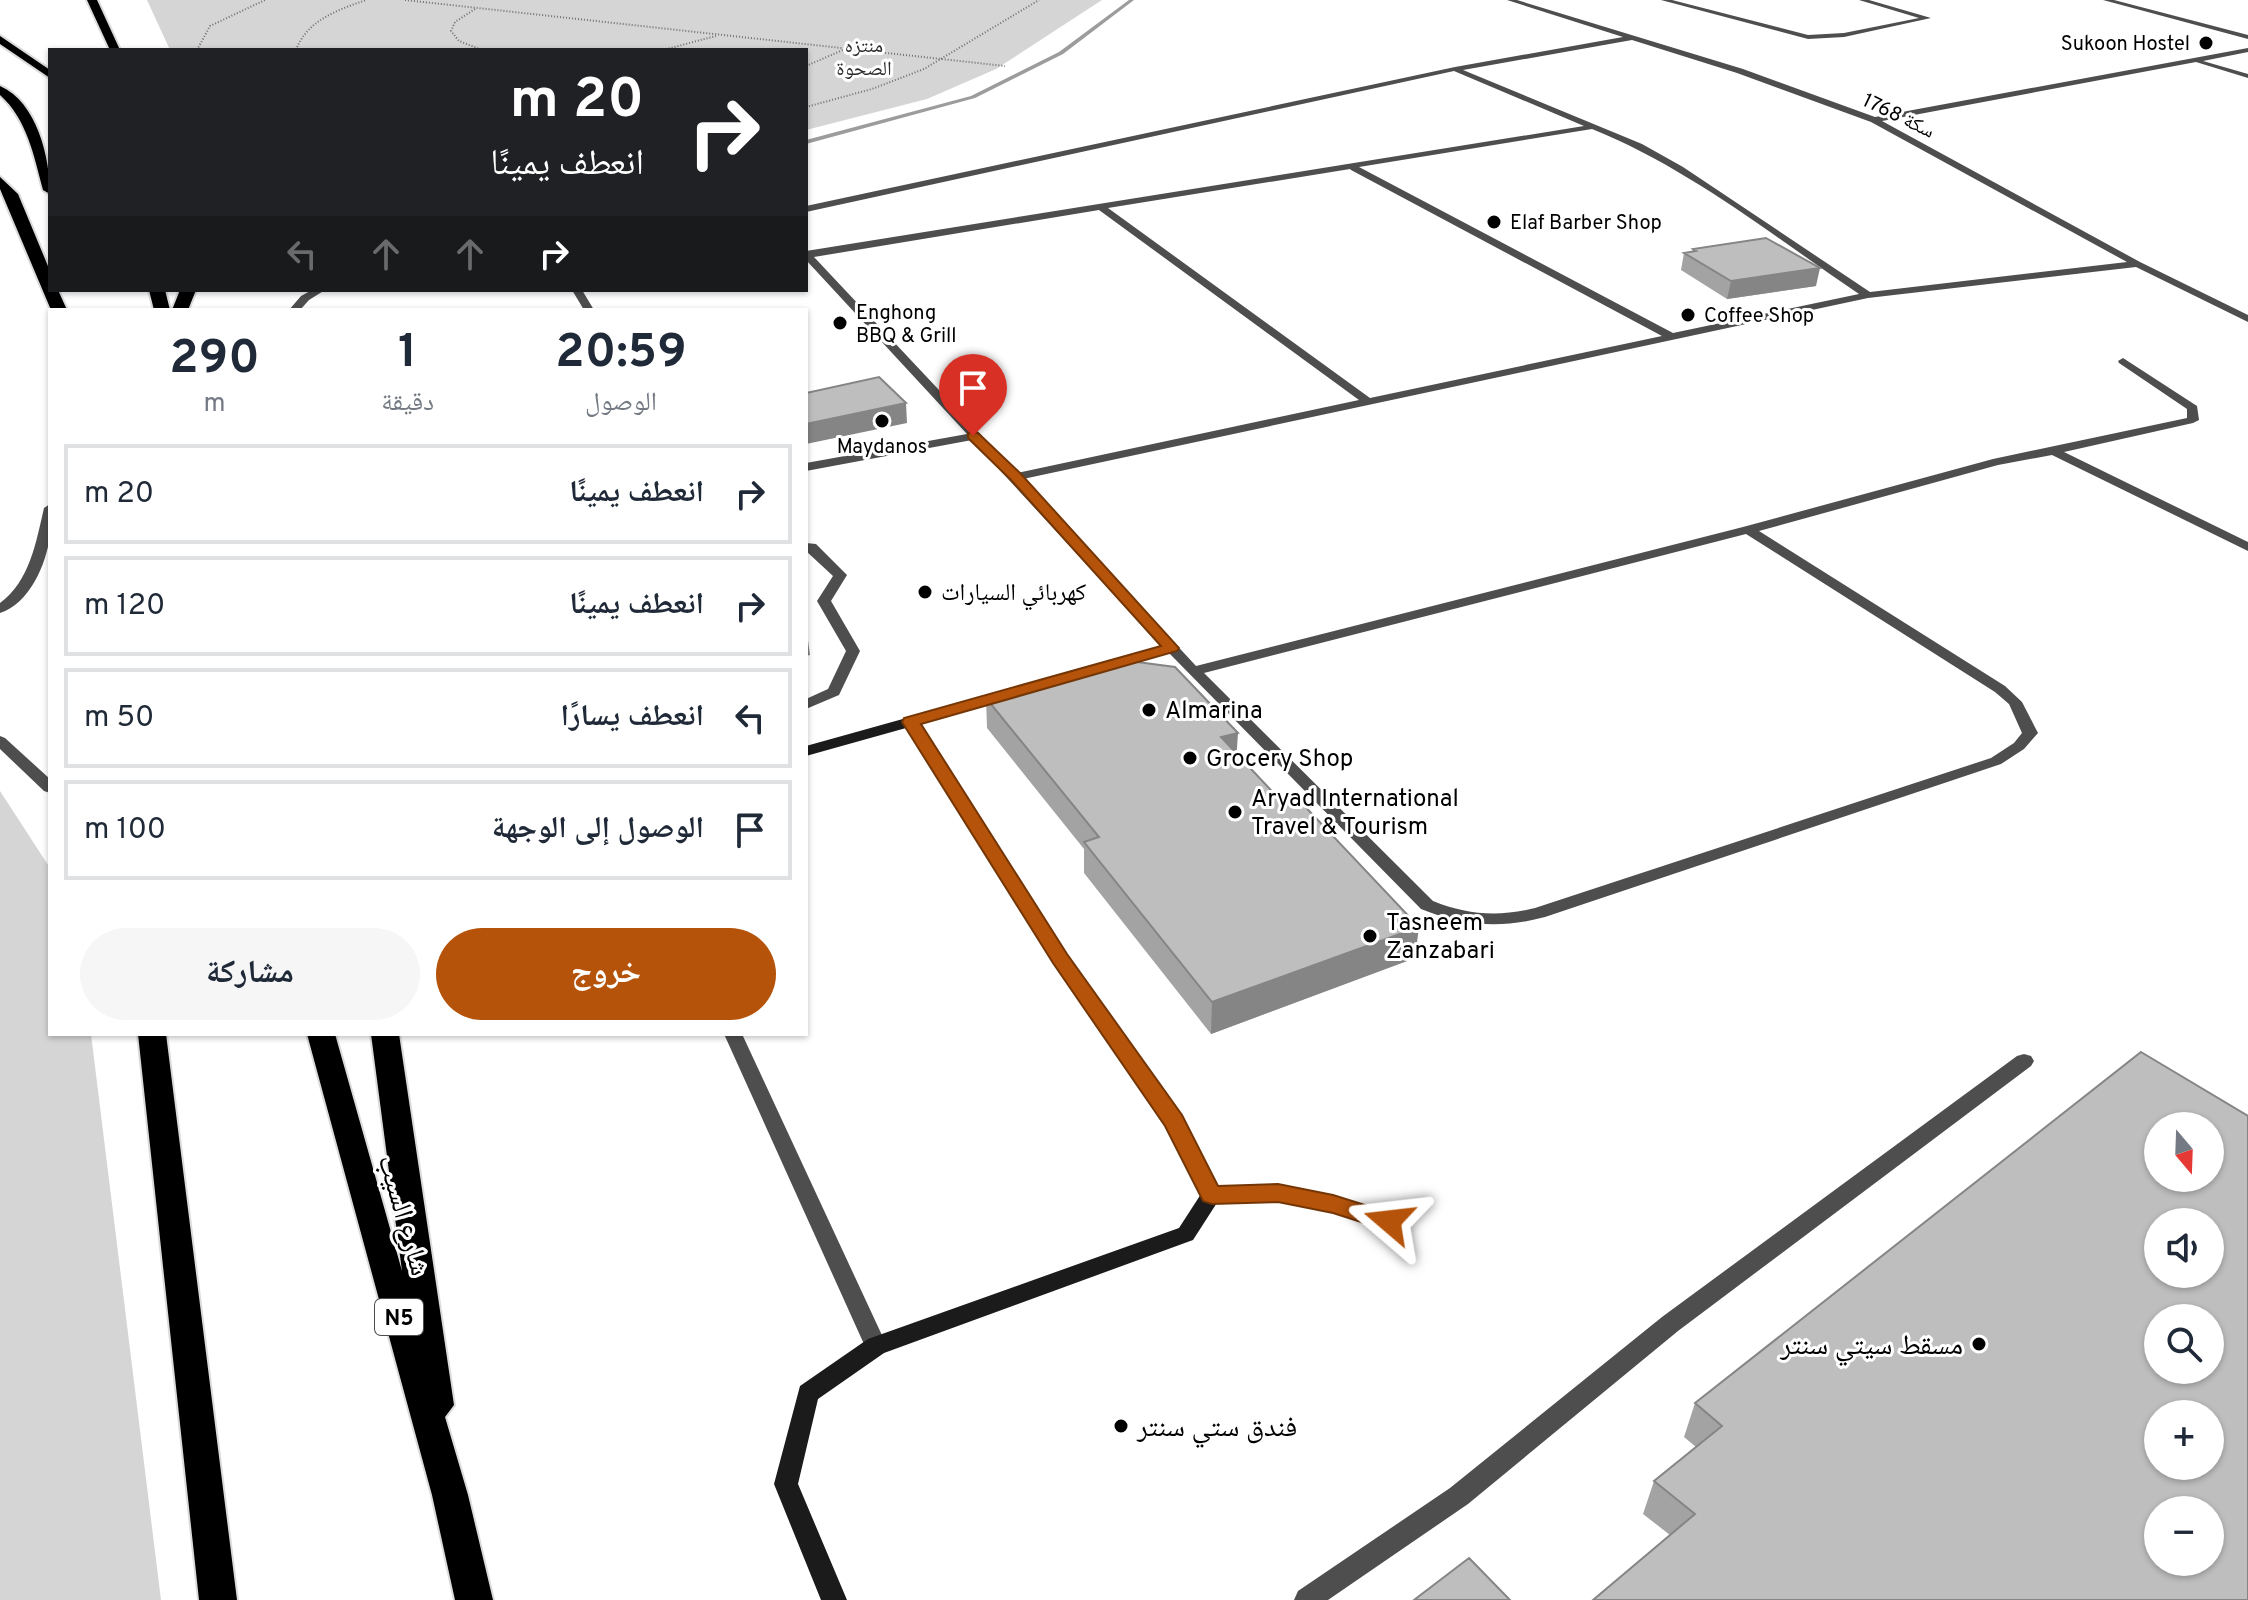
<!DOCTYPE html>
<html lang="ar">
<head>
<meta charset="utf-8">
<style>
  body { margin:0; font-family:Overpass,"Noto Naskh Arabic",sans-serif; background:#f6f6f7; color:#1f2937; direction:rtl; height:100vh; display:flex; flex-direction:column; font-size:30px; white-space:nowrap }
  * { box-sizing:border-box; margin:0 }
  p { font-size:26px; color:#747a83 }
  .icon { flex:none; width:44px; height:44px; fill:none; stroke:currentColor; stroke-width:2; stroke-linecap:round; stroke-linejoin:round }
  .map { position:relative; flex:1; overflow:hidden; direction:ltr }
  .sheet { position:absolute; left:48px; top:308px; width:760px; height:728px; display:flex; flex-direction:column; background:#fff; border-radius:0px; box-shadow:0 2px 6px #0004; direction:rtl }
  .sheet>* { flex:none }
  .banner { position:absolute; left:48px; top:48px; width:760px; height:244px; border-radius:0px; box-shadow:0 2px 6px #0004; direction:rtl; background:#202124; color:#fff; overflow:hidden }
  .needle { width:52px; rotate:161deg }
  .buttons { position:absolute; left:2144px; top:1112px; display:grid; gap:16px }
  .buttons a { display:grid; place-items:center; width:80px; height:80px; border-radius:50%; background:#fff; box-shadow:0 2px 6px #0004; font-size:40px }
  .pin { position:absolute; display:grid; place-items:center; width:68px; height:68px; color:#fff; margin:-82px -34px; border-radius:50% 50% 50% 0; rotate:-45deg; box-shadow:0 0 8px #0007 }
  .pin .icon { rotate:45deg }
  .me { position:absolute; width:88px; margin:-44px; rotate:287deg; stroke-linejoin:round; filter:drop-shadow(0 0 6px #0008) }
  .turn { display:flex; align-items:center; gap:28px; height:168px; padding:0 32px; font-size:36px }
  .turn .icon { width:104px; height:104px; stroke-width:2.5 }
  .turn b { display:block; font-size:56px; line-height:68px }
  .lanes { display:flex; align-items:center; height:76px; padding:0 32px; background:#0003; justify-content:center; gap:40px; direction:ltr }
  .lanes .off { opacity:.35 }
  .eta { display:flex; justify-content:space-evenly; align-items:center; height:136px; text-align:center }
  .eta b { font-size:48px; font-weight:700; line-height:56px }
  .primary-button { display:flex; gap:16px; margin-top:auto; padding:16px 32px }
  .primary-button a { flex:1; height:92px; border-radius:48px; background:#b45309; color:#fff; font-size:32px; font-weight:700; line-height:92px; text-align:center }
  .primary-button a+a { background:#f6f6f7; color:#1f2937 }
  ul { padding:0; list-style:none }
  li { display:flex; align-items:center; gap:24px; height:100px; margin:0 16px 12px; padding:0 16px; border:4px solid #e0e1e3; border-radius:0px }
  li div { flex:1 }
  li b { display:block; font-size:30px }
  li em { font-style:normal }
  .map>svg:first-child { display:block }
  .green { fill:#d5d5d5 }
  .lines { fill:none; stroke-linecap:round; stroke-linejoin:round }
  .stream { fill:#9c9c9c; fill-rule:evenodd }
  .highway-casing { stroke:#dbdbdb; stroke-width:4 }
  .path { stroke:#707070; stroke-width:2; stroke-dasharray:1 2; stroke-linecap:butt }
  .lane { fill:#4e4e4e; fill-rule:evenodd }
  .street { fill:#4e4e4e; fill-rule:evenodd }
  .secondary { fill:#1b1b1b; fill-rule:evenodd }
  .highway { fill:#000; fill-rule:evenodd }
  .wall { fill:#a3a3a3 }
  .shaded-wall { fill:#858585 }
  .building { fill:#bebebe; stroke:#858585; stroke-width:2; fill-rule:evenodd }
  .route { fill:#b45309; stroke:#753606; stroke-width:2 }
  .poi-dot { fill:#000; stroke:#fff; stroke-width:3 }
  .labels { text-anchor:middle; stroke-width:6; stroke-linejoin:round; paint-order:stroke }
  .far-poi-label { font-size:20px; fill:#000; stroke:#fff; text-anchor:start }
  .far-park-label { font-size:20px; fill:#2c2c2c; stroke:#fff }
  .far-street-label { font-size:20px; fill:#000; stroke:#fff }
  .shield { fill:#fff; stroke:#4c4c4c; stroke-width:2 }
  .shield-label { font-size:22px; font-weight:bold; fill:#000 }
  .poi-label { font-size:24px; fill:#000; stroke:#fff; text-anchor:start }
  .near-street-label { font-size:28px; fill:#000; stroke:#fff }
  .near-poi-label { font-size:28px; fill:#000; stroke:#fff; text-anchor:end }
</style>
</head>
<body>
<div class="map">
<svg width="2248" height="1600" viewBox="0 0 2248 1600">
  <rect width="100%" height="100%" fill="#fff"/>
  <path class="green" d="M147,0h955l-106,69 -69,30 -121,31v-80h-636z
    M0,791l50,77v166h41l70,566h-161z"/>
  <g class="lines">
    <path class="stream" d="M1129,0h5l-71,54 -88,44 -169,46v-4l165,-44 88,-44z"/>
    <defs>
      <path id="highway" d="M87,0h10l23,50h-10z
        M0,36l50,34v8l-50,-34z
        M0,86c37,16 50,72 50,108l-7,-4c-9,-34 -16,-71 -43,-95z
        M0,177l18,17 32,77v19h8l9,20h-16l-51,-121z
        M149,290h16l5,20h-16z
        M180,290h16l-8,20h-16z
        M138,1034h28l71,566h-38z
        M307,1034h28l67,237 -31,-237h28l55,371 -9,12 23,78 25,105h-38l-23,-105z"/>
    </defs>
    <use href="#highway" class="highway-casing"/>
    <path class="path" d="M405,0l600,66
      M475,9l-20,13 -4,9 8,10 23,9
      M197,50l13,-24 55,-26
      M296,50c11,-30 42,-40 70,-50
      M663,50l53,-14
      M806,66l39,-17
      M806,107l66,-18 52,-20 115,-69"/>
    <path class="lane" d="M806,543l10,1 31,31 -16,26 29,50 -21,44 -33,14v-10l22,-10 18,-38 -29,-50 16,-25 -27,-25z
      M724,1034h18l145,312 -3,7 -8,2 -8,-2z
      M2024,1054l7,2 3,5 -3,5 -353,265 -210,173 -140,96h-34l4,-9 152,-103 212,-171 355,-261z
      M1278,1185l55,11 63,19 3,6 -3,6 -7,2 -56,-17 -55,-11 -66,2 -7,-2 -3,-6 3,-6 7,-2z"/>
    <path class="street" d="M1507,0h10l226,69 132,48 373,-69v4l-45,9 45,13v4l-52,-16 -314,59 258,141 108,53v7l-112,-55 -268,31 -845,181 173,187 547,-139 250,-68 194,-41v-9l-68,-46 -1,-2 5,-3 74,48 2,14 -6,3 -129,29 184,90v9l-196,-96 -54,10 -239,66 246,155 17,16 16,31 -14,16 -23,15 -456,153c-44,12 -82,9 -124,-8l-252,-256 -62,17 -5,-1 -2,-3 2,-3 60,-17 -190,-206 -166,31v-8l161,-29 -161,-174v-9l778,-125 -130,-55 -648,141v-6l649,-139 168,-30zM1632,40l105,33 134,49 256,140 -257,30 -187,-125 -41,-23 -179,-74zM1592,129c97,39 181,107 267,165l-186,39 -314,-166zM1350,169l1,1 311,166 -292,62 -262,-190zM1099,210l260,190 -342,73 -203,-216zM1746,534l249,158 14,12 13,29 -8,10 -23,15 -456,150c-36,9 -68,7 -102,-7l-229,-228z
      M1661,0h11l136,35 36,-2 75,-15 -60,-18h10l62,18 -87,19 -36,2z
      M2103,0h11l134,35v4z
      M312,290h13l-16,10 -9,10h-11l12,-14z
      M572,290h10l12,20h-10z
      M50,504c0,11 1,22 0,32 -4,29 -21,68 -50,77v-10c30,-22 36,-61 44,-95z
      M1004,691l5,1 2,3 -2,3 -99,29 -8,-5 3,-3z
      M0,736l5,2 45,41v14l-6,-2 -44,-42z"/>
    <path class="secondary" d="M910,717l8,5 148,233 115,161 41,79 -29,45 -309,113 -66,46 -20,85 49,116h-26l-47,-116 26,-98 68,-47 311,-111 22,-34 -35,-69 -112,-162 -148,-235 -100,28v-10z"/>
    <use href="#highway" class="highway"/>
  </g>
  <path class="wall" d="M1693,249l123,37 -89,13 -46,-29 3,-17 8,-1z
    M986,698l251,56 178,204 -204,76 -127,-161v-24l-97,-121z
    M2248,1116l-578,419 -27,-21 11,-33 42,-34 -12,-10 11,-34z"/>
  <path class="shaded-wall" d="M1820,268l-4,18 -89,13 4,-18z
    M906,403l1,20 -101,21v-20z
    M806,633h1l3,22 -4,1z
    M1238,733l-2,30 -15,-26z
    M1419,927l-4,31 -204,76 1,-32z"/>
  <path class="building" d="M1766,238l54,30 -89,13 -47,-28 12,-2 -3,-2z
    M879,377l27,26 -100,21v-31z
    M1122,660l53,7 63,66 -17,4 63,67 15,-4 120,127 -207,75 -128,-160 15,-5 -113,-139z
    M2141,1052l107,64v484h-655l102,-86 -41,-33 68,-55 -27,-23zM2158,1126h52v52h-52zM2158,1222h52v52h-52zM2158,1318h52v52h-52zM2158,1414h52v52h-52zM2158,1510h52v52h-52z
    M1469,1558l41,42h-96z"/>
  <path class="route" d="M968,433h10l43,41 158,174 -2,3 -256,73 146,230 115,161 36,71 60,-2 55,11 64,20 4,6 -4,7 -8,3 -56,-18 -55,-11 -66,2 -9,-3 -38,-75 -112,-163 -151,-241 2,-4 257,-72 -150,-166 -43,-42z"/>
  <g class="poi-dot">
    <circle cx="2206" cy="43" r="8"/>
    <circle cx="1494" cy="222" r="8"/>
    <circle cx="1688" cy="315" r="8"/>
    <circle cx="840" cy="323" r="8"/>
    <circle cx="882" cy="421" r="8"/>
    <circle cx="925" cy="592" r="8"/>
    <circle cx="1149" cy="710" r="8"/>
    <circle cx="1190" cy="758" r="8"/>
    <circle cx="1235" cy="812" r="8"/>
    <circle cx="1370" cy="936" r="8"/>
    <circle cx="1979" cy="1344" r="8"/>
    <circle cx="1121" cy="1426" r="8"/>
  </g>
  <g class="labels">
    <g class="far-poi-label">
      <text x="2190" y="50" text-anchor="end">Sukoon Hostel</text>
      <text x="1510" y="229">Elaf Barber Shop</text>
      <text x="856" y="319">Enghong<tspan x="856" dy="23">BBQ &amp; Grill</tspan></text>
      <text x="1704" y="322">Coffee Shop</text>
      <text x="882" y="453" text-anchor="middle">Maydanos</text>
    </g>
    <g class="far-park-label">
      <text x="864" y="52">منتزه<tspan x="864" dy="23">الصحوة</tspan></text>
    </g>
    <g class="far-street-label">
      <text transform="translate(1899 115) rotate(26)" y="7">سكة 1768</text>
    </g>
    <rect class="shield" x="375" y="1299" width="48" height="36" rx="6"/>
    <g class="shield-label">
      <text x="399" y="1325">N5</text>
    </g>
    <g class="poi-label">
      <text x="941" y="600">كهربائي السيارات</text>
      <text x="1165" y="718">Almarina</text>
      <text x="1206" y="766">Grocery Shop</text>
      <text x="1251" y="806">Aryad International<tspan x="1251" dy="28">Travel &amp; Tourism</tspan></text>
      <text x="1386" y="930">Tasneem<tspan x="1386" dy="28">Zanzabari</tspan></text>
    </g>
    <g class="near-street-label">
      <text transform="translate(405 1215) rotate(74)" y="10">شارع السيب</text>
    </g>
    <g class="near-poi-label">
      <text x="1963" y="1354">مسقط سيتي سنتر</text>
      <text x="1137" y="1436" text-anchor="start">فندق ستي سنتر</text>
    </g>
  </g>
</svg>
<div class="buttons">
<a><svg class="needle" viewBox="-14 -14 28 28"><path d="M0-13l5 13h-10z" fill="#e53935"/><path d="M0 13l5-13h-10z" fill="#747a83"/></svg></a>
<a><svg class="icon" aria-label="sound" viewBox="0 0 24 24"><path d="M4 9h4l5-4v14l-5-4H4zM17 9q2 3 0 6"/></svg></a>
<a><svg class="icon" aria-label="search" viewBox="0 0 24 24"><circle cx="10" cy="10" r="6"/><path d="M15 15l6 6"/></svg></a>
<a>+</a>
<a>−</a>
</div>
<div class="pin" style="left:973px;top:436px;background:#d93025"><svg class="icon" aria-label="arrive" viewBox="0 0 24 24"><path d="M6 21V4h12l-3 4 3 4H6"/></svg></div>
<svg class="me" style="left:1389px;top:1221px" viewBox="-20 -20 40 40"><path d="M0-17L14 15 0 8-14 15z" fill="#b45309" stroke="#fff" stroke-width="4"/></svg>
<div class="banner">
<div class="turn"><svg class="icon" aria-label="right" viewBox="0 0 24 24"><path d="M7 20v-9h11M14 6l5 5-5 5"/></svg><div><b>20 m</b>انعطف يمينًا</div></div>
<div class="lanes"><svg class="icon off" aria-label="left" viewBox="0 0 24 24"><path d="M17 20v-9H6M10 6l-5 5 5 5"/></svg><svg class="icon off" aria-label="ahead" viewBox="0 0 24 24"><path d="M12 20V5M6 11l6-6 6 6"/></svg><svg class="icon off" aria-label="ahead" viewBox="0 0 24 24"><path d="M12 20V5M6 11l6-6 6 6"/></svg><svg class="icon" aria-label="right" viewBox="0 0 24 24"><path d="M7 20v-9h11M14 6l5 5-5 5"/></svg></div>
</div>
<section class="sheet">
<div class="eta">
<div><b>20:59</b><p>الوصول</p></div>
<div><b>1</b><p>دقيقة</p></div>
<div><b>290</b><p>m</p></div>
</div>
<ul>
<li><svg class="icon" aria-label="right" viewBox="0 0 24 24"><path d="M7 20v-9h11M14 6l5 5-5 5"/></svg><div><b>انعطف يمينًا</b></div><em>20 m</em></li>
<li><svg class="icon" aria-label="right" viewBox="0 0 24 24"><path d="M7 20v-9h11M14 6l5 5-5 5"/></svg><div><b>انعطف يمينًا</b></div><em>120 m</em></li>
<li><svg class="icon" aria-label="left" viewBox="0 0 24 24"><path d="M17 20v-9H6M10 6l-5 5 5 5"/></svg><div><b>انعطف يسارًا</b></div><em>50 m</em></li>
<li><svg class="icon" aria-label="arrive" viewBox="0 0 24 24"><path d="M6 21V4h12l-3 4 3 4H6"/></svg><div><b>الوصول إلى الوجهة</b></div><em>100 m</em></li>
</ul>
<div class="primary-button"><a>خروج</a><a>مشاركة</a></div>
</section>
</div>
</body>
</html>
